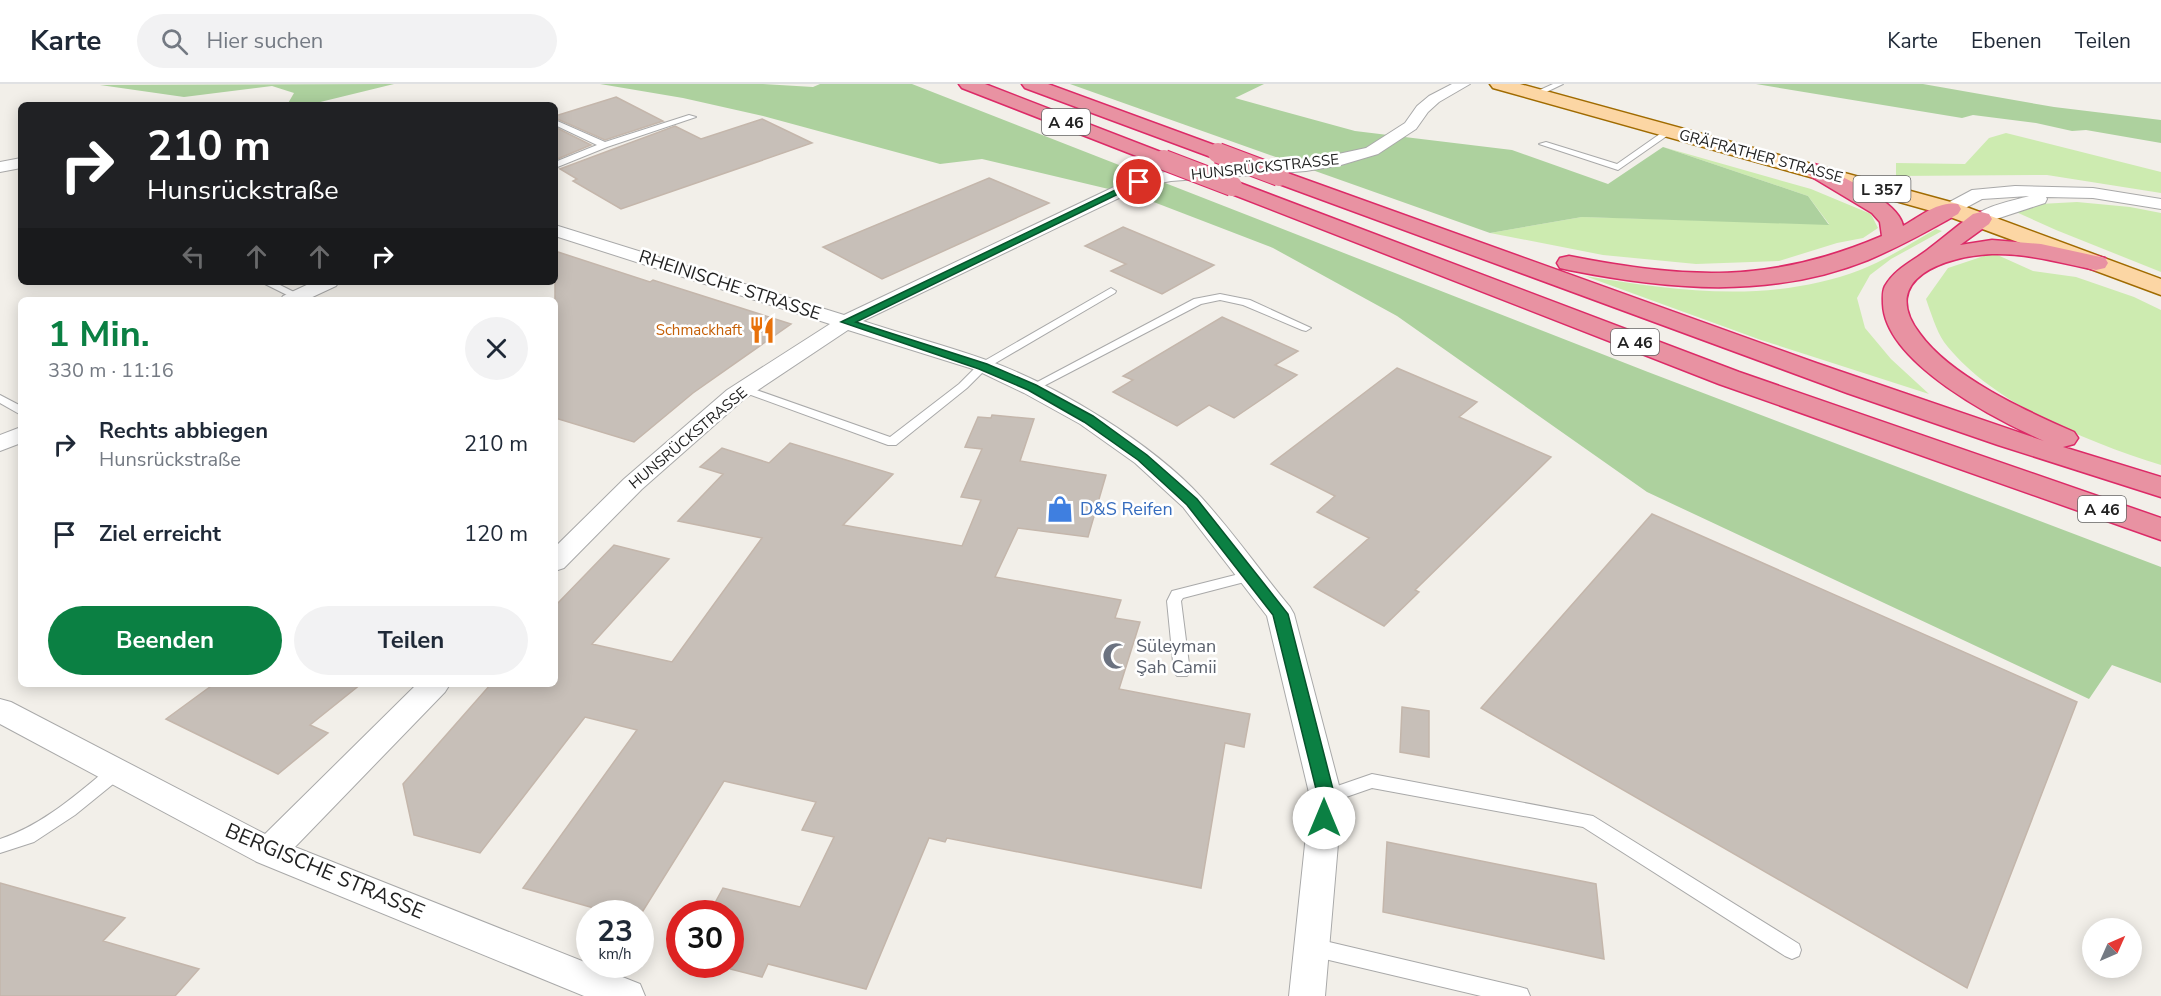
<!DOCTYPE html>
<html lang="de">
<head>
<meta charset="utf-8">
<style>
  body { margin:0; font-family:"Nunito Sans",sans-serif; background:#f2f2f3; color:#1f2937; height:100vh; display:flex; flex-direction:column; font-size:22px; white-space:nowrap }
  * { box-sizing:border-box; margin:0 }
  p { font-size:20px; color:#747a83 }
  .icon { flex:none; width:33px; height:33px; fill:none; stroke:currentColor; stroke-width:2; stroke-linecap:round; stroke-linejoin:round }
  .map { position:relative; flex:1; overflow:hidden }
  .sheet { position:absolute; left:18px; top:213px; width:540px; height:390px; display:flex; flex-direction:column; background:#fff; border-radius:9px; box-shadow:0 3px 15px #0003 }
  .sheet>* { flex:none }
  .top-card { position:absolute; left:18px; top:18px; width:540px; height:183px; border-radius:9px; box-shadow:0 3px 15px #0003; background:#202124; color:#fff; overflow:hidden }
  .needle { width:39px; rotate:45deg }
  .fabs { position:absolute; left:2082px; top:834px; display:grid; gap:12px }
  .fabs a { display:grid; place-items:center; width:60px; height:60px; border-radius:50%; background:#fff; box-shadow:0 3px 15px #0003; font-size:30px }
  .speed { position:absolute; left:576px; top:816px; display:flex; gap:12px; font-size:30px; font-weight:700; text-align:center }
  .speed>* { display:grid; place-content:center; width:78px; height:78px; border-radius:50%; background:#fff; box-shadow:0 3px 15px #0003; line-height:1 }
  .speed small { font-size:15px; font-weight:400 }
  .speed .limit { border:9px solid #d22; background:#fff; color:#111 }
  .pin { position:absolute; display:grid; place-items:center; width:51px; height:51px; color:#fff; margin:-26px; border:3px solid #fff; border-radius:50%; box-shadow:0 2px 6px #0007 }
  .me { position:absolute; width:66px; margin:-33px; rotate:0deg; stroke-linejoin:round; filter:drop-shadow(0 0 4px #0008) }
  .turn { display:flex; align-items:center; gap:21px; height:126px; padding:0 30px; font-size:27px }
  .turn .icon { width:78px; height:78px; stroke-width:2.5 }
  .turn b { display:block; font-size:42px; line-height:51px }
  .lanes { display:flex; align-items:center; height:57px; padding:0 30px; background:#0003; justify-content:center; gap:30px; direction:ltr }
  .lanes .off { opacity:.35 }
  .round { display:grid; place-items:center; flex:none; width:63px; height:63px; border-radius:32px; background:#f2f2f3 }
  .head { display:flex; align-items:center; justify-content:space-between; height:102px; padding:0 30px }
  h1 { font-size:36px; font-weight:700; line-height:45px; color:#0b8043 }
  .button { display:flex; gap:12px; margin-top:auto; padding:12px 30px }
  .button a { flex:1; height:69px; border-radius:36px; background:#0b8043; color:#fff; font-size:24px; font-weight:700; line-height:69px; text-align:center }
  .button a+a { background:#f2f2f3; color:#1f2937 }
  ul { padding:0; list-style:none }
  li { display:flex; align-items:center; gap:18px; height:90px; padding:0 30px }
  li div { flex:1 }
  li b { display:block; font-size:22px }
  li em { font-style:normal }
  header { display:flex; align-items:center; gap:36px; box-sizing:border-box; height:84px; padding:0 30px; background:#fff; border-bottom:2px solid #e0e1e3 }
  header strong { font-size:28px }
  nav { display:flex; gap:33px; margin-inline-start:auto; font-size:21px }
  .search { width:420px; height:54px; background:#f2f2f3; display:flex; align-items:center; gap:15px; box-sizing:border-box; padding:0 21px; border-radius:33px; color:#747a83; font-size:22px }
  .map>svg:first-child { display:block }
  .grass { fill:#cdebb0 }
  .forest { fill:#add19e }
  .building { fill:#c7bfb8; stroke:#c4b6ab; stroke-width:1.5 }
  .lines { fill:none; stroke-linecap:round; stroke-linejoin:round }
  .lane-casing { stroke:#a9a9a9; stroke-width:2 }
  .street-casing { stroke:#a9a9a9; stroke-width:2 }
  .primary-casing { stroke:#a06b00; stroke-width:3 }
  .highway-casing { stroke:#dc2a67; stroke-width:3 }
  .lane { fill:#fff; fill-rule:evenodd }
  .street { fill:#fff; fill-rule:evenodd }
  .primary { fill:#fcd6a4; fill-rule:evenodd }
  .highway { fill:#e892a2; fill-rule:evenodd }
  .highway-bridge-casing { stroke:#dc2a67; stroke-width:22; stroke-linecap:butt }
  .highway-bridge { stroke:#e892a2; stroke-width:20 }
  .route { fill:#0b8043; stroke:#07532c; stroke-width:1.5 }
  .labels { text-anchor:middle; stroke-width:5; stroke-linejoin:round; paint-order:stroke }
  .far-street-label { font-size:15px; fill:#222; stroke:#fff }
  .far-food-label { font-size:15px; fill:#c56008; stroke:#fff; text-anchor:end }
  .shield { fill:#fff; stroke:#646464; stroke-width:1.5 }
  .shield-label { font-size:16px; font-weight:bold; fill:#222 }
  .street-label { font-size:18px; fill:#222; stroke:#fff }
  .shop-label { font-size:18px; fill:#366cbe; stroke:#fff; text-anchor:start }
  .worship-label { font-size:18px; fill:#5b616d; stroke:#fff; text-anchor:start }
  .near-street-label { font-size:21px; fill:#222; stroke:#fff }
</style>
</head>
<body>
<header>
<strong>Karte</strong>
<div class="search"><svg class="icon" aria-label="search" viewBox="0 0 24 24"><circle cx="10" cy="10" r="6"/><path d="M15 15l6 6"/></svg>Hier suchen</div>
<nav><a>Karte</a><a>Ebenen</a><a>Teilen</a></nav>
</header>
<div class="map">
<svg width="2161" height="912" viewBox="0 0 2161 912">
  <rect width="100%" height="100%" fill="#f2efe9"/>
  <path class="grass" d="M2006,49l155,39v21l-114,-18 -151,1v-13l69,1 24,-26z
    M1663,63l148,42 60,25 7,14 -15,10 -26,5 -58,18 -83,3 -93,-9 -113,-22 92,-16 247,7 -21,-28z
    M2077,118l53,5 31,6v59l-105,-42 -40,-18 24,-8z
    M1936,145l6,2 -51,28 -21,16 -13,23 8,30 26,31 38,35 -168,-54 -176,-64c91,15 185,28 275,-6 26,-10 51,-27 76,-41z
    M1993,169l40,18 43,6 58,20 27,13v155c-71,-22 -171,-62 -217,-123 -8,-12 -13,-29 -18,-43l22,-31z"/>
  <path class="forest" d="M394,0l-86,21h-21l7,-12 -22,-7 -88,11 -84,-12z
    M600,0h163l50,3 7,-3h92l736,288 513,195v116l-49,-18 -23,34 -442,-207 -250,-176 -124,-68 -135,-52 -156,-37 -42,5 -177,-48 -80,-18z
    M1070,0h194l-29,14 120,33 157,19 96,34 55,-37 145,49 21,29 -247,-8 -92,16z
    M1756,0h167l131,23 107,13v23l-75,-13 -14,1 -36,-8 -63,-8 -11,3z"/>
  <path class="building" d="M616,13l47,24 -58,19 -50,-22v-2z
    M762,35l50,24 -191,66 -48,-28 4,-2 -17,-10 115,-43 26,13z
    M555,43l36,18 -36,15z
    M989,94l60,25 -167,76 -59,-32z
    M1123,143l91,38 -52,29 -51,-23 15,-7 -41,-18z
    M555,167l95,31 3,-2 138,44 -98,69 -59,49 -79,-24z
    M1222,233l76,34 -23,14 22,10 -63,43 -25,-13 -32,21 -64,-34 20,-12 -10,-4z
    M1397,284l80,34 -18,15 92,40 -136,133 4,2 -35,34 -70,-39 55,-49 -52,-26 18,-16 -64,-32z
    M992,331l42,4 -14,42 86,14 -18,62 -70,-9 -23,49 126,23 -6,18 25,4 -21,67 131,25 -6,33 -19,-4 -24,145 -254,-50 -2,4 -16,-4 -63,151 -98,-25 -6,13 -32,-8v-55h-21l14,-26 77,19 34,-70 -32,-7 14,-28 -92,-21 -83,133h-26l-92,-26 114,-158 -52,-13 -105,136 -66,-18 -11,-51 88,-100h64v-78l59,-61 55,14 -77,85 80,18 90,-124 -84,-17 45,-47 -23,-7 22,-19 47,15 21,-20 103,31 -50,51 119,21 19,-46 -20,-3 21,-48 -17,-2 13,-30 13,1z
    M1652,430l425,188 -110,286 -486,-280z
    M214,600h147l-51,41 18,8 -50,41 -112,-55z
    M1402,623l27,4v46l-29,-5z
    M1387,758l209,42 8,75 -221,-47z
    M0,799l125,35 -22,23 96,28 -24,27h-175z"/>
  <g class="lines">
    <defs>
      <path id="lane" d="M1553,0h10l-25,12 -7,-2z
        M689,31l7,2 -89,30 -52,21v-6l42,-17 -42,-20v-5l50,22z
        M1667,45l7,2 -56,39 -79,-26 7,-2 71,22z
        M261,198h13l28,14 -5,3 -4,-1z
        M1111,204l5,3 -1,2 -128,75 -20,20 -71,57h-8l-148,-54 -2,-2 2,-2h8l142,50 69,-53 20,-20z
        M1220,210l30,6 61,28 -5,3 -4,-1 -59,-25 -23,-5 -19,4 -165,86h-8l-2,-2 168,-89z
        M0,311l21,11v9l-21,-12z
        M1251,487l5,2 2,3 -2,3 -73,19 -2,3 9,71 -3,4h-10l-3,-4 -7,-71 5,-10z
        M117,680l6,2 2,5 -2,5 -48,39 -41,27 -34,11v-14c43,-14 77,-45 111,-73z
        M1372,690l221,42 206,128 2,6 -2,6 -7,3 -7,-3 -202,-129 -211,-39 -46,16 -6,-2 -2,-5 2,-5z
        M1312,854l208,49 7,2 3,7h-49l-169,-40 -7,-3 -2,-6 2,-6z"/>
      <path id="street" d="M1452,0h18l-31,18 -11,10 -12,17 -38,25 -37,11 -35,6 -135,10 -27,5 -281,135c42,14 85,25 126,40 68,24 164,83 212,136 32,35 59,74 89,110l4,7 48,183 -17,199h-36l21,-199 -43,-181 -84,-109 -48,-44 -55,-39 -56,-31 -48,-23 -128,-40 -105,70 -101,89 -78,79 -9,3v-24l69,-68 103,-89 103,-66 -275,-88v-11l289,90 289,-137 38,-7 135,-10 60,-13 39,-25 12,-17 12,-10z
        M21,74v10l-21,4v-10z
        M2015,102l78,2 68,11v10l-68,-11 -47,-1 1,2 -2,4 -64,21 -6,-1 -3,-4c12,-14 41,-18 57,-23l-47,3 -26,14h-12l-3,-4 3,-4 28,-15z
        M313,198h26l-3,4 -30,14h-26l3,-4z
        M21,343v16l-21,8v-16z
        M417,600h33l-5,8 -150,155 345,137 5,12h-61l-327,-134 -257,-138v-25l11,3 254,132z"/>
      <path id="primary" d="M1490,0h30l438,120 203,75v16l-219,-81 -449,-126z"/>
      <path id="highway" d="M959,0h26l186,72 3,4 -3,4 -7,2 -7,-2 -195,-76z
        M1022,0h26l177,65 3,4 -3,4 -7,2 -7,-2 -186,-69z
        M1814,80l7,2c22,12 78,35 82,60 16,-9 36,-26 55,-22l3,5 -3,5c-30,17 -59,33 -90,46 -97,39 -199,30 -299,10l-9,-2 -3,-5 3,-5 9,-2c117,23 201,28 313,-20l-2,-14 -8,-9 -65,-39 -4,-4 4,-4z
        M1279,86l537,193 228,78c-47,-21 -159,-78 -161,-137 0,-6 -1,-12 2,-18 10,-17 26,-24 41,-35 16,-12 31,-25 47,-37l8,-2 8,2 3,5 -3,5 -29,21 32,-5 49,4 64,14 3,5 -3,5 -9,2c-34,-7 -69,-17 -104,-16 -45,2 -115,24 -72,80 31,43 106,77 154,98l4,6 -4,6 -11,3 98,30v20l-163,-52 -151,-52 -576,-212 -3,-5 3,-5z
        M1232,96l507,192 422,146v22l-442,-156 -495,-193 -3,-5 3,-5z"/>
    </defs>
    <use href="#lane" class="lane-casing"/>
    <use href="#street" class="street-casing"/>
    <use href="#primary" class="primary-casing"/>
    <use href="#highway" class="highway-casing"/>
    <use href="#lane" class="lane"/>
    <use href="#street" class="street"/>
    <use href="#primary" class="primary"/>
    <use href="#highway" class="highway"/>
    <defs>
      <path id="highway-bridge" d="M1218,69l61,23
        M1164,76l68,26"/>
    </defs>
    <use href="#highway-bridge" class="highway-bridge-casing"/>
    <use href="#highway-bridge" class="highway-bridge"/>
  </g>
  <path class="route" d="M1136,96l7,2 -287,140 131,42 49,21 57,31 54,39 50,44 91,115 47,183 -5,26 -6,2 -6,-2 -2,-5 2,-21 -45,-182 -86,-110 -49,-45 -54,-38 -56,-32 -49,-21 -138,-47z"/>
  <defs>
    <symbol id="restaurant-bare" viewBox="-9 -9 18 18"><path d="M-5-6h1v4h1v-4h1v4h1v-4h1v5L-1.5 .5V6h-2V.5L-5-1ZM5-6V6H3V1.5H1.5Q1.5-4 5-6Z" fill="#e8710a" stroke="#fff" stroke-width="2.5" paint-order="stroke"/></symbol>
    <symbol id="shop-bare" viewBox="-9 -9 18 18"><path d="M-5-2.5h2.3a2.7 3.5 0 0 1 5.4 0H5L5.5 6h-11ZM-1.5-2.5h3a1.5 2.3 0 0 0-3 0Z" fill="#3f7fe0" stroke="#fff" stroke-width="2.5" paint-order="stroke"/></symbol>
    <symbol id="mosque-bare" viewBox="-9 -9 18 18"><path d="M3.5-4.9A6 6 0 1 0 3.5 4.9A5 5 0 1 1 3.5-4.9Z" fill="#6b7280" stroke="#fff" stroke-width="2.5" paint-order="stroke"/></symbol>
  </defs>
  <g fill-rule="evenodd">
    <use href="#restaurant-bare" x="743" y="227" width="38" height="38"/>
    <use href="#shop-bare" x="1041" y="406" width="38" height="38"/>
    <use href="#mosque-bare" x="1097" y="553" width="38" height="38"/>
  </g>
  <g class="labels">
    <g class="far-street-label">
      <text transform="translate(1761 72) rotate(15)" y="5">GRÄFRATHER STRASSE</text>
      <text transform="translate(1265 83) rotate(-6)" y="5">HUNSRÜCKSTRASSE</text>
      <text transform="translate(688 354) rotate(-40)" y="5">HUNSRÜCKSTRASSE</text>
    </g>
    <g class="far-food-label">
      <text x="742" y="251">Schmackhaft</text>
    </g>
    <g class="shield">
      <rect x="1042" y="25" width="48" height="26" rx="4.5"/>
      <rect x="1853.5" y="92" width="57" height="26" rx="4.5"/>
      <rect x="1611" y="245" width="48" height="26" rx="4.5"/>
      <rect x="2078" y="412" width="48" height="26" rx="4.5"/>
    </g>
    <g class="shield-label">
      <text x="1066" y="44">A 46</text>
      <text x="1882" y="111">L 357</text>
      <text x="1635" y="264">A 46</text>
      <text x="2102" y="431">A 46</text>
    </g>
    <g class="street-label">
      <text transform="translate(730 201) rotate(18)" y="6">RHEINISCHE STRASSE</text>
    </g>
    <g class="shop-label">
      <text x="1080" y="431">D&amp;S Reifen</text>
    </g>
    <g class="worship-label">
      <text x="1136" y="568">Süleyman<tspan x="1136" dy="21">Şah Camii</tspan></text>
    </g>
    <g class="near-street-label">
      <text transform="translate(325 787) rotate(23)" y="7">BERGISCHE STRASSE</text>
    </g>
  </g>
</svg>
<div class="fabs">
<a><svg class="needle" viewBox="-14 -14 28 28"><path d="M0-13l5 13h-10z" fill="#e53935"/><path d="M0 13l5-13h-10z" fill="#747a83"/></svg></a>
</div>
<div class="speed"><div>23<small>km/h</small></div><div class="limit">30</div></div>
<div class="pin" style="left:1139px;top:98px;background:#d93025"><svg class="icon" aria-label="arrive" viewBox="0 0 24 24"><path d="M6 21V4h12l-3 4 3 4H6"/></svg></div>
<svg class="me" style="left:1324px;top:734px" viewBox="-20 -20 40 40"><circle r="19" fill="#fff"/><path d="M0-13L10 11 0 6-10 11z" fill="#0b8043"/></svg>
<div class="top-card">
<div class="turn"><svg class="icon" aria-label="right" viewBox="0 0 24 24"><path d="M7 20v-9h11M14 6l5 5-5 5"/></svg><div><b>210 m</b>Hunsrückstraße</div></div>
<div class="lanes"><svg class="icon off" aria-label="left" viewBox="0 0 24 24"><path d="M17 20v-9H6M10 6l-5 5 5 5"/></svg><svg class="icon off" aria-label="ahead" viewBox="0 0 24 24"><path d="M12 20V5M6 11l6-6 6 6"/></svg><svg class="icon off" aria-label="ahead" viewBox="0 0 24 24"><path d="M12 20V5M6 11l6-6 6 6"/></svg><svg class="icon" aria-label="right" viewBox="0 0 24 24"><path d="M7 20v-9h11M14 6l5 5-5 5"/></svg></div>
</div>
<section class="sheet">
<div class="head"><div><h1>1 Min.</h1><p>330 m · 11:16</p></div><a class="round"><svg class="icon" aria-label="close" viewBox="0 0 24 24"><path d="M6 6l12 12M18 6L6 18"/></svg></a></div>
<ul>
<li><svg class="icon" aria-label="right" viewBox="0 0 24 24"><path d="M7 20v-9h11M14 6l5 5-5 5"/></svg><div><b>Rechts abbiegen</b><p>Hunsrückstraße</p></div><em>210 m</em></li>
<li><svg class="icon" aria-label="arrive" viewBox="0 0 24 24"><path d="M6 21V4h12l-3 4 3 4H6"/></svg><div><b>Ziel erreicht</b></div><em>120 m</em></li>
</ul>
<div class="button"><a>Beenden</a><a>Teilen</a></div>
</section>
</div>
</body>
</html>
